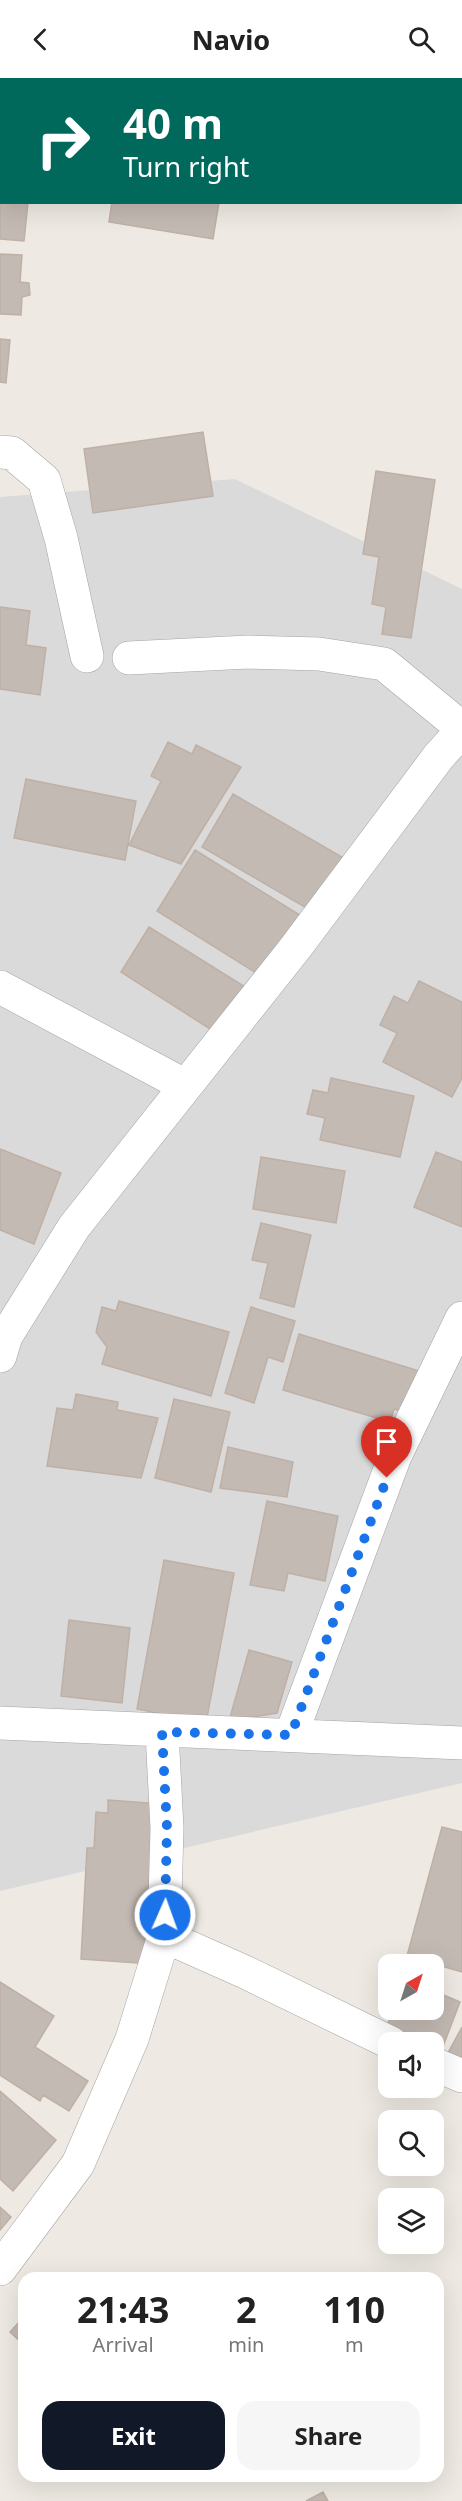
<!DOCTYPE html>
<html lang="en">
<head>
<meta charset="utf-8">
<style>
  body { margin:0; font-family:"Noto Sans",sans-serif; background:#f6f6f6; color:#222; height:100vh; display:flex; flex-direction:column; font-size:22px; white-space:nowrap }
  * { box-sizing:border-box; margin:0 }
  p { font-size:20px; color:#767676 }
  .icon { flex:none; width:33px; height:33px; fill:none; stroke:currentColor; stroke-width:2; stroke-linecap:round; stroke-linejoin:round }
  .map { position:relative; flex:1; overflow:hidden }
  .side { position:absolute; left:18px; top:2194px; width:426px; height:210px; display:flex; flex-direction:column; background:#fff; border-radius:18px; box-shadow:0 6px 24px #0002 }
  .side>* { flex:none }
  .top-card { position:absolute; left:0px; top:0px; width:462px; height:126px; box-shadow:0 6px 24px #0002; background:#00695c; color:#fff; overflow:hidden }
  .needle { width:39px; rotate:39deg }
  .controls { position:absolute; left:378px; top:1876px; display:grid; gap:12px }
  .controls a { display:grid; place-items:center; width:66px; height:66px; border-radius:12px; background:#fff; box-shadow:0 6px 24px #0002; font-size:30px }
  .pin { position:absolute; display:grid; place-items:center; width:51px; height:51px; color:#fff; margin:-62px -26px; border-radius:50% 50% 50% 0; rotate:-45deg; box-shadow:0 0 6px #0007 }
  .pin .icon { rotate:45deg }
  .me { position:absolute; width:66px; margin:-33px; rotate:2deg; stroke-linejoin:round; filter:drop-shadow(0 0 4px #0008) }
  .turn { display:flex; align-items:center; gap:21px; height:126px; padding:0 24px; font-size:27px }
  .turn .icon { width:78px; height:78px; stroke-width:2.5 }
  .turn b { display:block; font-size:42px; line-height:51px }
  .eta { display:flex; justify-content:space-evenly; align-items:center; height:102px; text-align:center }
  .eta b { font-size:36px; font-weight:700; line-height:42px }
  .action { display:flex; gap:12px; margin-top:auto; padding:12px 24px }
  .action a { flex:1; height:69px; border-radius:18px; background:#111827; color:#fff; font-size:24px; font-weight:700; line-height:69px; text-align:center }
  .action a+a { background:#f6f6f6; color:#222 }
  header { display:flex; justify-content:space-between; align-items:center; height:78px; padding:0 24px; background:#fff; font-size:27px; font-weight:700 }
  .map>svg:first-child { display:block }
  .residential { fill:#dbdada }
  .building { fill:#c3bab3; stroke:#bfb0a6; stroke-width:1.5 }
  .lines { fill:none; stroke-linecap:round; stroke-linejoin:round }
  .minor-casing { stroke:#a4a4a4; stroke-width:34 }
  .minor { stroke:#fff; stroke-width:33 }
  .route { stroke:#1a73e8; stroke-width:10; stroke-dasharray:0 18 }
</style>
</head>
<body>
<header><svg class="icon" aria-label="back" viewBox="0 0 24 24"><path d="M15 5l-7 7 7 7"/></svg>Navio<svg class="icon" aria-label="search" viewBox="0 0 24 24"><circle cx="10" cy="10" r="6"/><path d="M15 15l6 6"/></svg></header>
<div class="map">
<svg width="462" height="2423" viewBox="0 0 462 2423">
  <rect width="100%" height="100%" fill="#eeeae3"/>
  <path class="residential" d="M235,401l227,110v1194l-462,108v-1394z"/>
  <path class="building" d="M152,0h89l-1,2z
    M0,109l2,15h26l-4,39 -24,-2z
    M112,124h107l-6,37 -104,-17z
    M0,176l22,1 -2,27 9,1 1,12 -8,2 -1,18 -21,-1z
    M0,261l10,1 -4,43 -6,-1z
    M203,354l10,64 -120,17 -9,-64z
    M376,393l59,9 -24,158 -29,-4 4,-27 -14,-3 7,-47 -16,-3z
    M0,529l30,4 -4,34 20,3 -6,47 -40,-6z
    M168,664l24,12 4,-9 45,22 -60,97 -52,-19 32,-64 -10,-5z
    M26,701l110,22 -11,59 -111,-22z
    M233,716l114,66 -32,53 -113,-66z
    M195,772l108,67 -37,62 -109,-68z
    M149,849l101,63 -29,46 -100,-64z
    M419,903l43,21v76l-10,19 -69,-35 14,-29 -17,-8 14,-29 14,7z
    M331,1000l83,18 -14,61 -80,-17 5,-22 -18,-4 6,-24 15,3z
    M0,1071l61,24 -27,71 -34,-14z
    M436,1074l26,10v65l-48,-20z
    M261,1079l84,14 -9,52 -83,-14z
    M261,1145l50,12 -17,72 -34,-9 8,-35 -16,-3z
    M119,1223l110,31 -18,64 -109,-32 5,-17 -11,-15 6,-25 14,4z
    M251,1229l44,14 -12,41 -15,-5 -14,46 -29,-10z
    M299,1256l120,37 -13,42 -12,-4 -4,13 -107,-32z
    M76,1316l42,8 -1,8 41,8 -17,60 -94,-12 10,-58 16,2z
    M174,1321l56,13 -19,80 -56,-14z
    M228,1369l65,15 -6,35 -67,-9z
    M267,1423l71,15 -13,65 -37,-8 -4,18 -34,-6z
    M164,1482l70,13 -28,150 -69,-14z
    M69,1542l61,8 -8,75 -61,-7z
    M249,1572l43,12 -15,51 -48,8z
    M108,1722l53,4 -9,160 -71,-5 6,-111h7l2,-36 12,1z
    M442,1749l20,5v140l-55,-16z
    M0,1904l54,34 -19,31 53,34 -19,30 -26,-16 -3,6 -40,-26z
    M434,1913l26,11 -23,60 -3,-1v-18h-46l-7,-2 12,-31h41z
    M462,1949v63l-26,-15z
    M0,2013l56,49 -43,51 -13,-12z
    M0,2129l11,10 -11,13z
    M24,2239v28l-14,-13z
    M323,2414l5,9h-22z"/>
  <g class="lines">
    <defs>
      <path id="minor" d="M0,374l12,1 32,27 17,58 26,118
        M129,580l119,-6 71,2 65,10 78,64
        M0,909l184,98
        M0,1278l6,-20 68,-109 222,-280 143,-191 23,-25
        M0,1645l462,20
        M291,1657l104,-279 67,-138
        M164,1858l81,36 146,71
        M434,1986l28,12
        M0,2191l78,-105 54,-125 32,-103 3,-108 -5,-96"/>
    </defs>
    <use href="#minor" class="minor-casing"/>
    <use href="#minor" class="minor"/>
  </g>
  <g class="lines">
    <path class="route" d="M165,1837l2,-87 -5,-96 129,3 96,-257"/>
  </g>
</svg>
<div class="controls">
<a><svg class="needle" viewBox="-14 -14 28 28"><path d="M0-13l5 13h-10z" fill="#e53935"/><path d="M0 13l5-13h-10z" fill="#767676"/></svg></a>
<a><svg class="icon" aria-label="sound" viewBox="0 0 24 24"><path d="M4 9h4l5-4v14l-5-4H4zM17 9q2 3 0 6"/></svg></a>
<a><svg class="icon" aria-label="search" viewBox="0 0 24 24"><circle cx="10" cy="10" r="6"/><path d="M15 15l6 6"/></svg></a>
<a><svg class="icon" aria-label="layers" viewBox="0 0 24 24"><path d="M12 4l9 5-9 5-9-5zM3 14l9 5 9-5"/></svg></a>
</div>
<div class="pin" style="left:387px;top:1400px;background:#d93025"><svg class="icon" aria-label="arrive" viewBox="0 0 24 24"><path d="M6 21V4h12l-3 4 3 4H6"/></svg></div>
<svg class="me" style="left:165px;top:1837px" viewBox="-20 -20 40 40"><circle r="17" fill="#1a73e8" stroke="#fff" stroke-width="3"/><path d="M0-11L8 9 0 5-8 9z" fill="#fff"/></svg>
<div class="top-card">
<div class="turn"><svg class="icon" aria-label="right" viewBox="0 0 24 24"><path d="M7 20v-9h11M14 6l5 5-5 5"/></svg><div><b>40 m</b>Turn right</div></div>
</div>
<section class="side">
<div class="eta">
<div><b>21:43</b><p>Arrival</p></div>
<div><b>2</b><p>min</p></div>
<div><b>110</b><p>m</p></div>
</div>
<div class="action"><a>Exit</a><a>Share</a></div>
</section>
</div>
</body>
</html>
